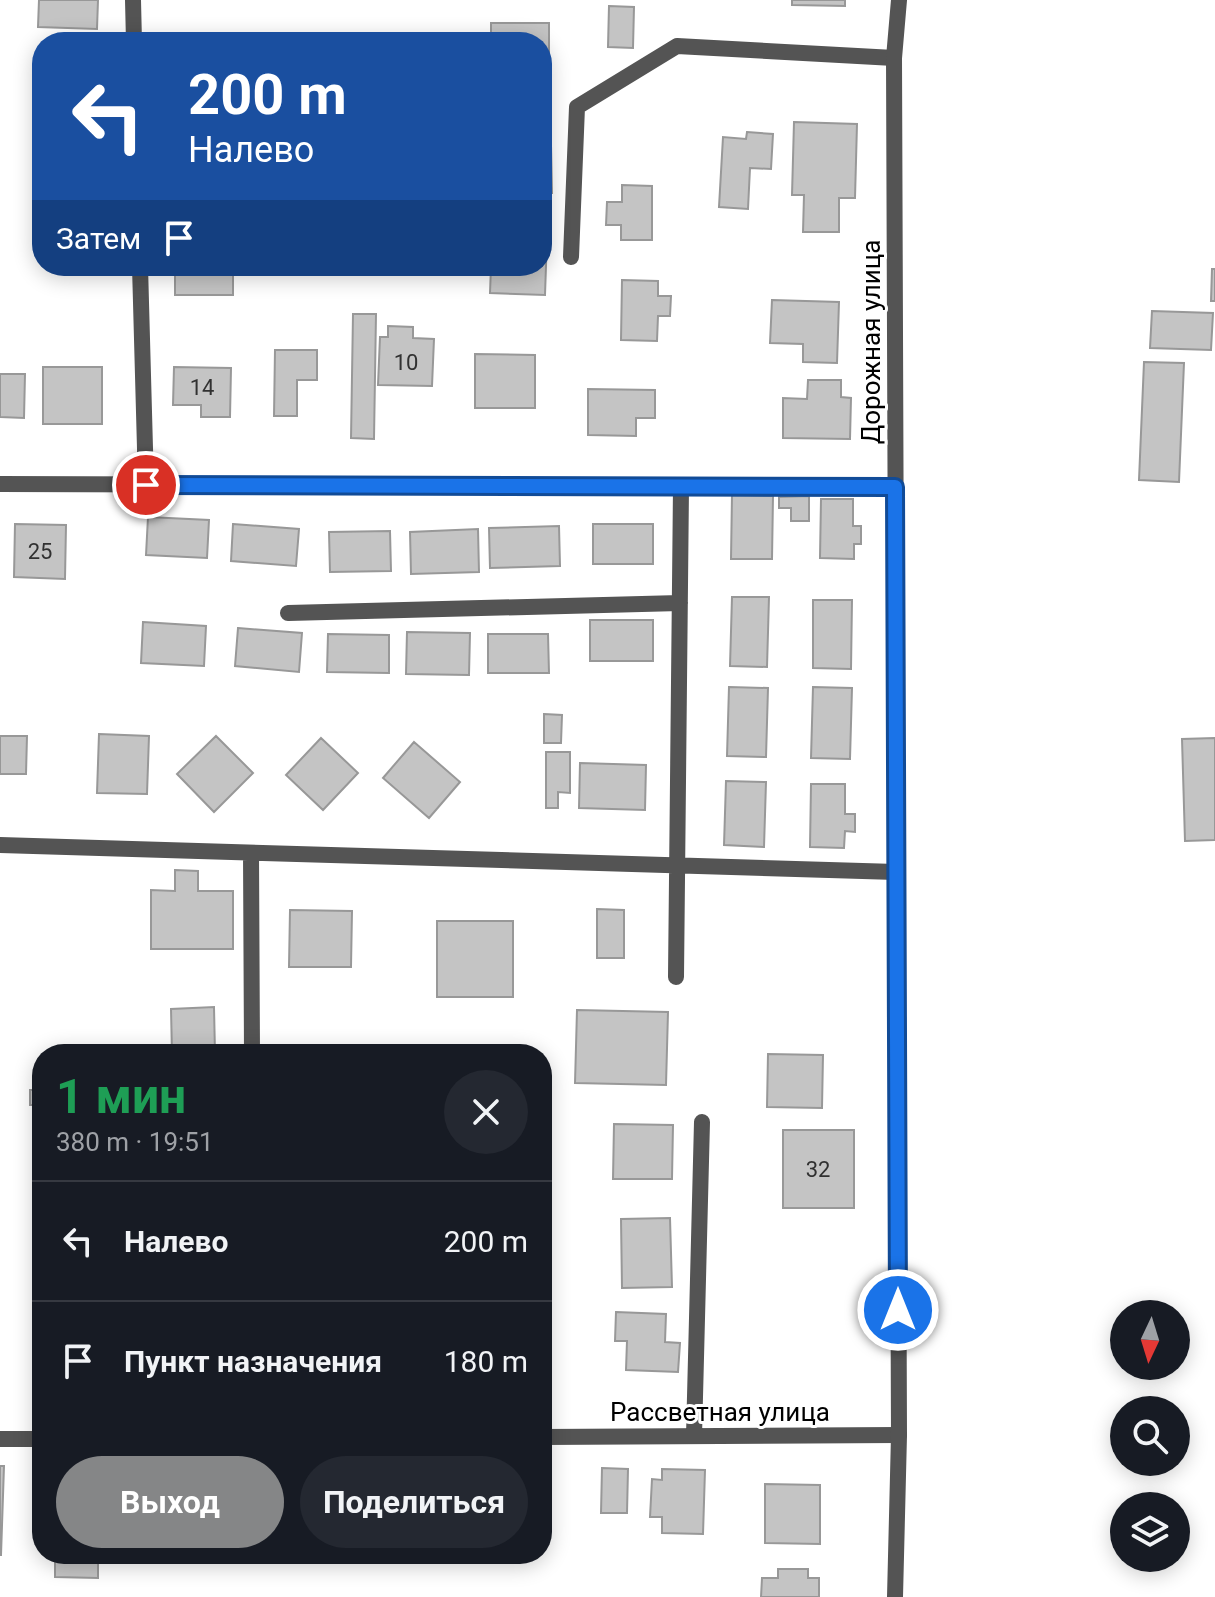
<!DOCTYPE html>
<html lang="ru">
<head>
<meta charset="utf-8">
<style>
  body { margin:0; font-family:Roboto,sans-serif; background:#242831; color:#f1f3f6; height:100vh; display:flex; flex-direction:column; font-size:30px; white-space:nowrap }
  * { box-sizing:border-box; margin:0 }
  p { font-size:26px; color:#9ea1a6 }
  .icon { flex:none; width:44px; height:44px; fill:none; stroke:currentColor; stroke-width:2; stroke-linecap:round; stroke-linejoin:round }
  .map { position:relative; flex:1; overflow:hidden }
  .side { position:absolute; left:32px; top:1044px; width:520px; height:520px; display:flex; flex-direction:column; background:#171b24; border-radius:32px; box-shadow:0 4px 20px #0003 }
  .side>* { flex:none }
  .banner { position:absolute; left:32px; top:32px; width:520px; height:244px; border-radius:32px; box-shadow:0 4px 20px #0003; background:#1a4fa0; color:#fff; overflow:hidden }
  .needle { width:52px; rotate:184deg }
  .tools { position:absolute; left:1110px; top:1300px; display:grid; gap:16px }
  .tools a { display:grid; place-items:center; width:80px; height:80px; border-radius:50%; background:#171b24; box-shadow:0 4px 20px #0003; font-size:40px }
  .pin { position:absolute; display:grid; place-items:center; width:68px; height:68px; color:#fff; margin:-34px; border:4px solid #fff; border-radius:50%; box-shadow:0 2px 8px #0007 }
  .me { position:absolute; width:88px; margin:-44px; rotate:0deg; stroke-linejoin:round; filter:drop-shadow(0 0 6px #0008) }
  .turn { display:flex; align-items:center; gap:28px; height:168px; padding:0 24px; font-size:36px }
  .turn .icon { width:104px; height:104px; stroke-width:2.5 }
  .turn b { display:block; font-size:56px; line-height:68px }
  .then { display:flex; align-items:center; height:76px; padding:0 24px; background:#0003; gap:16px; font-size:30px }
  .round { display:grid; place-items:center; flex:none; width:84px; height:84px; border-radius:42px; background:#242831 }
  .head { display:flex; align-items:center; justify-content:space-between; height:136px; padding:0 24px }
  h1 { font-size:48px; font-weight:700; line-height:60px; color:#1e9e55 }
  .primary-button { display:flex; gap:16px; margin-top:auto; padding:16px 24px }
  .primary-button a { flex:1; height:92px; border-radius:48px; background:#858687; color:#fff; font-size:32px; font-weight:700; line-height:92px; text-align:center }
  .primary-button a+a { background:#242831; color:#f1f3f6 }
  ul { padding:0; list-style:none }
  li { display:flex; align-items:center; gap:24px; height:120px; padding:0 24px; border-top:2px solid #363941 }
  li div { flex:1 }
  li b { display:block; font-size:30px }
  li em { font-style:normal }
  .map>svg:first-child { display:block }
  .building { fill:#c4c4c4; stroke:#989898; stroke-width:2 }
  .lines { fill:none; stroke-linecap:round; stroke-linejoin:round }
  .service { stroke:#545454; stroke-width:16 }
  .minor { stroke:#545454; stroke-width:16 }
  .tertiary { stroke:#545454; stroke-width:16 }
  .route-casing { stroke:#114b97; stroke-width:20 }
  .route { stroke:#1a73e8; stroke-width:14 }
  .labels { text-anchor:middle; stroke-width:6; stroke-linejoin:round; paint-order:stroke }
  .number-label { font-size:22px; fill:#313131 }
  .street-label { font-size:26px; fill:#000; stroke:#fff }
</style>
</head>
<body>
<div class="map">
<svg width="1215" height="1597" viewBox="0 0 1215 1597">
  <rect width="100%" height="100%" fill="#fff"/>
  <path class="building" d="M39,0h59l-1,29 -59,-2z
    M792,0h53v6l-53,-1z
    M609,6l25,1 -1,41 -25,-1z
    M491,23h58v78l-7,-1v-58h-51z
    M171,35h58v7h-58z
    M38,88h4v44h-3z
    M794,122l63,2 -2,74h-16v34h-36l1,-37h-12z
    M747,132l26,2 -2,35 -21,-1 -2,41 -29,-2 4,-70 23,2z
    M551,145l1,48h-10v-47z
    M622,185l30,1v54h-31v-15h-15l1,-23h15z
    M542,236h5l-2,59 -55,-2 1,-27h51z
    M175,266h58v29h-58z
    M1212,269h3v32h-4z
    M622,280l36,1v15h13l-1,20h-12l-1,25 -36,-1z
    M772,300l67,2 -2,61 -34,-1v-18l-33,-1z
    M1152,311l61,2 -2,37 -61,-2z
    M353,314h23l-2,125 -23,-1z
    M388,326l25,1v11l21,1 -2,47 -54,-1 2,-48h8z
    M275,350h42v30h-20v36h-23z
    M475,354l60,1v53h-60z
    M1144,362l40,1 -5,119 -40,-2z
    M43,367h59v57h-59z
    M174,367l57,1 -1,49h-29v-12h-28z
    M0,374h25l-1,44 -24,-1z
    M808,380h33v17l10,1 -1,41 -67,-1v-40l24,1z
    M588,389l67,1v28h-19v18l-48,-1z
    M732,495l41,1 -1,63h-41z
    M809,496v25h-18v-13h-12v-11z
    M821,499h32v27h8v18h-7v15l-34,-1z
    M148,517l61,3 -2,38 -61,-3z
    M15,524l51,1 -1,54 -51,-2z
    M233,524l66,5 -3,37 -65,-5z
    M593,524h60v40h-60z
    M559,526l1,40 -70,2 -1,-40z
    M478,529l1,43 -68,2 -1,-42z
    M390,531l1,40 -61,1 -1,-40z
    M732,597h37l-2,70 -37,-1z
    M813,600h39l-1,69 -38,-1z
    M590,620h63v41h-63z
    M143,622l63,4 -2,40 -63,-3z
    M238,628l64,5 -3,39 -64,-6z
    M407,632l63,1 -1,42 -63,-1z
    M328,634l61,1v38l-62,-1z
    M488,634h60l1,39h-61z
    M729,687l39,1 -2,69 -39,-1z
    M813,687l39,1 -2,71 -39,-1z
    M544,714l18,1 -1,28h-17z
    M99,734l50,2 -2,58 -50,-1z
    M0,736h27l-1,38h-26z
    M216,736l37,37 -39,39 -37,-38z
    M321,738l37,35 -35,37 -37,-35z
    M1215,738v102l-30,1 -3,-102z
    M414,742l46,40 -31,36 -46,-40z
    M546,752h24v41l-12,-1v16h-12z
    M580,763l66,2 -1,45 -66,-2z
    M726,781l40,1 -2,65 -40,-2z
    M811,784h34v30h10v18l-10,-1 -1,17 -34,-1z
    M175,870l23,1v20h35v58h-82v-59l24,1z
    M597,909l27,1v48h-27z
    M290,910l62,1 -1,56h-62z
    M437,921h76v76h-76z
    M214,1007l1,47h-43l-1,-45z
    M577,1010l91,2 -2,73 -91,-2z
    M768,1054l55,1 -1,53 -55,-1z
    M30,1090h12v15h-12z
    M614,1124l59,1 -1,54h-59z
    M783,1130h71v78h-71z
    M670,1218l2,69 -50,1 -1,-69z
    M616,1312l50,2 -1,28 15,1 -2,29 -52,-2 1,-29h-12z
    M0,1466h4l-3,89h-1z
    M602,1468l26,1 -1,44h-26z
    M662,1469l43,1 -2,64 -41,-1v-16h-12l2,-38 10,1z
    M765,1484l55,1v59l-55,-1z
    M55,1554h43v24l-43,-1z
    M778,1569h30v9h11v19h-58l1,-19h16z"/>
  <g class="lines">
    <path class="service" d="M571,257l6,-150 100,-61 217,12"/>
    <path class="minor" d="M133,0l1,42
      M140,266l6,219
      M0,484l895,3
      M288,613l392,-10
      M0,845l896,27
      M251,853l1,201
      M676,977l5,-490
      M694,1436l8,-314
      M542,1437l357,-2
      M0,1439h42"/>
    <path class="tertiary" d="M895,1597l4,-162 -5,-1377 5,-58"/>
  </g>
  <g class="lines">
    <defs>
      <path id="route" d="M146,485l749,2 3,823"/>
    </defs>
    <use href="#route" class="route-casing"/>
    <use href="#route" class="route"/>
  </g>
  <g class="labels">
    <g class="number-label">
      <text x="406" y="370">10</text>
      <text x="202" y="395">14</text>
      <text x="40" y="559">25</text>
      <text x="818" y="1177">32</text>
    </g>
    <g class="street-label">
      <text transform="translate(871 342) rotate(-90)" y="9">Дорожная улица</text>
      <text x="720" y="1421">Рассветная улица</text>
    </g>
  </g>
</svg>
<div class="tools">
<a><svg class="needle" viewBox="-14 -14 28 28"><path d="M0-13l5 13h-10z" fill="#e53935"/><path d="M0 13l5-13h-10z" fill="#9ea1a6"/></svg></a>
<a><svg class="icon" aria-label="search" viewBox="0 0 24 24"><circle cx="10" cy="10" r="6"/><path d="M15 15l6 6"/></svg></a>
<a><svg class="icon" aria-label="layers" viewBox="0 0 24 24"><path d="M12 4l9 5-9 5-9-5zM3 14l9 5 9-5"/></svg></a>
</div>
<div class="pin" style="left:146px;top:485px;background:#d93025"><svg class="icon" aria-label="arrive" viewBox="0 0 24 24"><path d="M6 21V4h12l-3 4 3 4H6"/></svg></div>
<svg class="me" style="left:898px;top:1310px" viewBox="-20 -20 40 40"><circle r="17" fill="#1a73e8" stroke="#fff" stroke-width="3"/><path d="M0-11L8 9 0 5-8 9z" fill="#fff"/></svg>
<div class="banner">
<div class="turn"><svg class="icon" aria-label="left" viewBox="0 0 24 24"><path d="M17 20v-9H6M10 6l-5 5 5 5"/></svg><div><b>200 m</b>Налево</div></div>
<div class="then">Затем<svg class="icon" aria-label="arrive" viewBox="0 0 24 24"><path d="M6 21V4h12l-3 4 3 4H6"/></svg></div>
</div>
<section class="side">
<div class="head"><div><h1>1 мин</h1><p>380 m · 19:51</p></div><a class="round"><svg class="icon" aria-label="close" viewBox="0 0 24 24"><path d="M6 6l12 12M18 6L6 18"/></svg></a></div>
<ul>
<li><svg class="icon" aria-label="left" viewBox="0 0 24 24"><path d="M17 20v-9H6M10 6l-5 5 5 5"/></svg><div><b>Налево</b></div><em>200 m</em></li>
<li><svg class="icon" aria-label="arrive" viewBox="0 0 24 24"><path d="M6 21V4h12l-3 4 3 4H6"/></svg><div><b>Пункт назначения</b></div><em>180 m</em></li>
</ul>
<div class="primary-button"><a>Выход</a><a>Поделиться</a></div>
</section>
</div>
</body>
</html>
